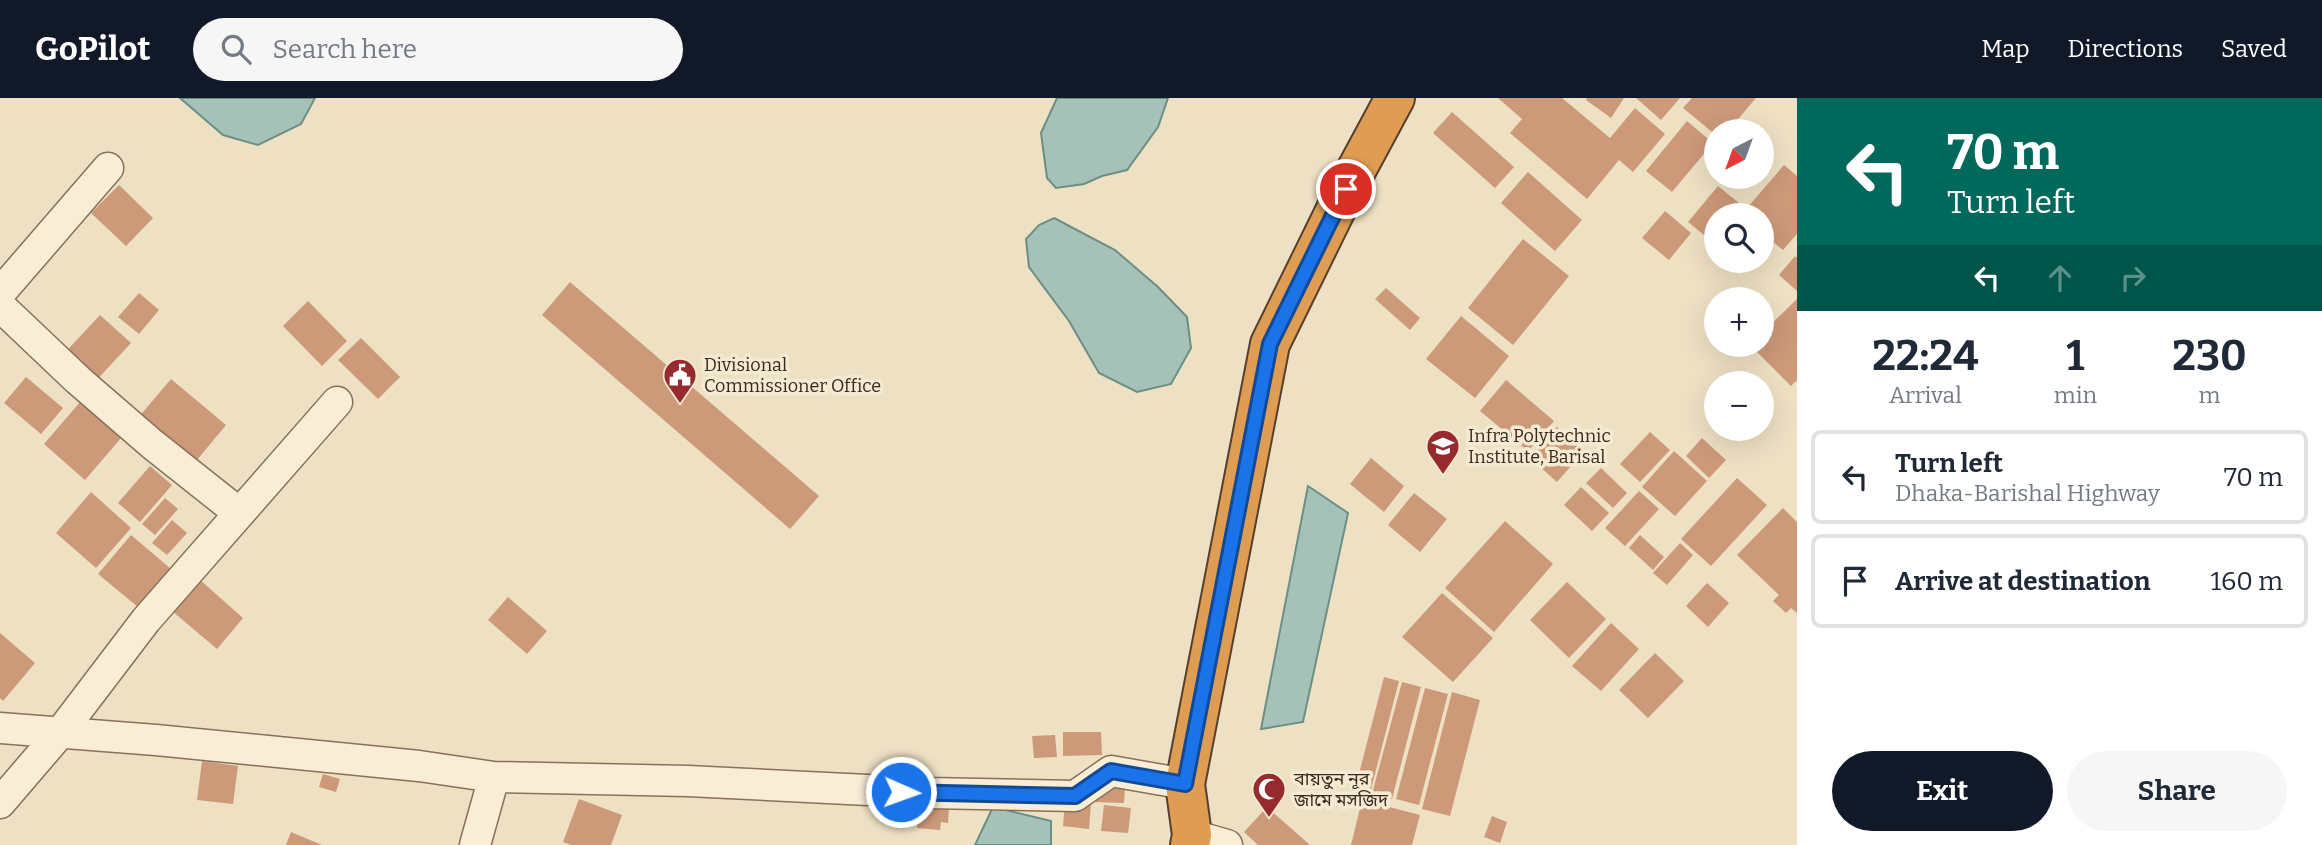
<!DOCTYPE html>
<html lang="en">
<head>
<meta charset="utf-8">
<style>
  body { margin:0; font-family:Bitter,"Noto Sans Bengali",serif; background:#f6f6f7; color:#1f2937; height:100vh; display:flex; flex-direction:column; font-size:26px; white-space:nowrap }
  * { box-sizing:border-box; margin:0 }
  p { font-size:23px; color:#747a83 }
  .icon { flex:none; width:38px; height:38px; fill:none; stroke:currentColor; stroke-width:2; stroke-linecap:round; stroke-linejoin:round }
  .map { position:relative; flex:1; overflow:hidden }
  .side { display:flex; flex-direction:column; background:#fff; width:525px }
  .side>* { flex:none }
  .banner { background:#00695c; color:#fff; overflow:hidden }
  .needle { width:46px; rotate:221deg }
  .fabs { position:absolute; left:1704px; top:21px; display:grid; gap:14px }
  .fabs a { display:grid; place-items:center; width:70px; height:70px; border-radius:50%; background:#fff; box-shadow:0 7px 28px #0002; font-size:35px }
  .pin { position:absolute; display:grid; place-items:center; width:60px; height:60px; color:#fff; margin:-30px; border:4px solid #fff; border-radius:50%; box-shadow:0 2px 7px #0007 }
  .me { position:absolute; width:77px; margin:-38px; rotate:92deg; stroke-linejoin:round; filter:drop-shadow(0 0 5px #0008) }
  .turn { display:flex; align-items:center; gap:24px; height:147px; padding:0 35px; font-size:32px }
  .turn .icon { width:91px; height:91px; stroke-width:2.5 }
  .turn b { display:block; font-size:49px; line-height:60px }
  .lanes { display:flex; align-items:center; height:66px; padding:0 35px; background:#0003; justify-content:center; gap:35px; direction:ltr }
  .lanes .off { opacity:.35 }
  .eta { display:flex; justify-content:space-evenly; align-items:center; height:119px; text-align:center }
  .eta b { font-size:42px; font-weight:700; line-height:49px }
  .action { display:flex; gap:14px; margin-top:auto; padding:14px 35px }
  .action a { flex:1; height:80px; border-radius:42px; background:#111827; color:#fff; font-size:28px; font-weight:700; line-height:80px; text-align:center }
  .action a+a { background:#f6f6f7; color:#1f2937 }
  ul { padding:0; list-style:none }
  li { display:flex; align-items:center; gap:21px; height:94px; margin:0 14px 10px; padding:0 21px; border:4px solid #e0e1e3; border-radius:10px }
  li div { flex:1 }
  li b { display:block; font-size:26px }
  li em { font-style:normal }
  header { display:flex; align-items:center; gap:42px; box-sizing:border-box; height:98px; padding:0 35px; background:#111827; color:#fff }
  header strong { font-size:33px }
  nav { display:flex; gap:38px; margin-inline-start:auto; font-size:24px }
  .search { width:490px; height:63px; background:#f6f6f7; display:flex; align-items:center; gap:18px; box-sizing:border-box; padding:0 24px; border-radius:38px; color:#747a83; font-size:26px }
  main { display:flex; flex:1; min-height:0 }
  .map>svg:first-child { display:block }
  .water { fill:#a5c1b8; stroke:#6c8f85; stroke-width:2 }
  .building { fill:#cc9979 }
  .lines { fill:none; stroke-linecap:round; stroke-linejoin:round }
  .street-casing { stroke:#88715a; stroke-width:33 }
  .highway-casing { stroke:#563f2e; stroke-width:42 }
  .street { stroke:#f9edd6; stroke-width:30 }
  .highway { stroke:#de9d53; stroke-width:38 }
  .route-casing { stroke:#114b97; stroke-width:18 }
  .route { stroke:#1a73e8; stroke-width:12 }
  .labels { text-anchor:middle; stroke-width:7; stroke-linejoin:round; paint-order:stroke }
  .poi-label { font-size:18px; fill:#382a1e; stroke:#f5ead2; text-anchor:start }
</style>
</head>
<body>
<header>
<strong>GoPilot</strong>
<div class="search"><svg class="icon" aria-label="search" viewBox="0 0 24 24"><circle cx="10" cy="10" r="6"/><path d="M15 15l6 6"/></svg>Search here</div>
<nav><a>Map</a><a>Directions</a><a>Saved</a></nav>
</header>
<main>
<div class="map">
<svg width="1797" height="747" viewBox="0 0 1797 747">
  <rect width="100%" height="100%" fill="#eee0c3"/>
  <path class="water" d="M180,0h135l-14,26 -43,21 -35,-10z
    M1057,0h111l-10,29 -31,43 -25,6 -18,8 -28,4 -9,-10 -6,-45z
    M1054,120l61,32 43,37 29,30 4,31 -20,36 -34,8 -38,-19 -30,-52 -40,-54 -3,-28 13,-14z
    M1308,388l40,27 -45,209 -42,7z
    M993,709l58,14v24h-76z"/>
  <path class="building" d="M1498,0h64l48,40 25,-30 30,26 -32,38 -14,-12 -32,39 -77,-66 12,-14z
    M1587,0h37l-13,20 -25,-18z
    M1636,0h44l-19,22z
    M1692,0h64l-28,33h-11v5l-34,-28z
    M1452,14l62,55 -19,21 -62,-55z
    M1687,23l26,22 -41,49 -26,-21z
    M1784,67l13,11v58l-14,16 -21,-17v-18h-21z
    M1528,74l54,48 -27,31 -54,-48z
    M119,87l34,33 -27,28 -35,-33z
    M1718,88l26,21 -7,8h-20v25l-3,3 -26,-21z
    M1665,113l26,22 -22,27 -27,-22z
    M1523,141l46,37 -56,69 -45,-37z
    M1795,158l2,2v33l-18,-16z
    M570,184l249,214 -29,33 -248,-214z
    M1386,190l34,30 -10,12 -35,-31z
    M139,195l20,17 -20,24 -21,-17z
    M1797,201v81l-6,6 -41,-41h12v-12z
    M308,203l39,40 -25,25 -39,-40z
    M100,217l31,28 -40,43 -31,-28z
    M1461,218l48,40 -34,42 -49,-39z
    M361,240l39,39 -22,22 -40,-39z
    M26,279l37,31 -22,26 -37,-31z
    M171,281l55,46 -39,47 -55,-47z
    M1506,282l48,41 -26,30 -48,-40z
    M81,303l41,36 -37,43 -41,-36z
    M1557,329l27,24 -27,31 -27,-24z
    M1650,334l20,18 -30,32 -20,-18z
    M1702,340l24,22 -17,18 -23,-22z
    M1674,353l33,30 -32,35 -33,-29z
    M1371,360l33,28 -20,26 -34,-28z
    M150,368l22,19 -32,37 -22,-19z
    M1601,370l26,25 -14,15 -27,-25z
    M1737,380l30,27 -56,61 -30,-27z
    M1581,389l28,26 -17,18 -28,-26z
    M1639,393l20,18 -34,37 -20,-18z
    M91,394l40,36 -35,40 -40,-35z
    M1414,395l33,26 -27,33 -32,-27z
    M165,400l13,11 -23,26 -13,-11z
    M1783,410l14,14v91l-6,-5 -5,5 -13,-12 6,-6 -42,-40z
    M172,422l15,13 -20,22 -15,-12z
    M1505,423l48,43 -59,68 -49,-44z
    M131,437l46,39 -33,38 -46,-38z
    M1640,437l24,22 -11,13 -24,-22z
    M1680,445l13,12 -26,30 -14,-12z
    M199,481l44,39 -26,31 -45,-38z
    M1567,484l39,37 -37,39 -39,-38z
    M1707,485l22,20 -21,24 -22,-21z
    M1442,495l51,45 -40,44 -51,-45z
    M508,499l39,34 -20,23 -39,-34z
    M1611,525l28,26 -38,42 -29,-25z
    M0,535l35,30 -32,38 -3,-3z
    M1655,555l29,28 -36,37 -29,-28z
    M1384,579l15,4 -29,112 -15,-4z
    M1402,584l19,5 -29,112 -20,-5z
    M1425,590l23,6 -29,111 -23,-6z
    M1452,594l28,8 -30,116 -28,-7z
    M1063,634h38l1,23 -39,1z
    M1055,637l2,22 -23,1 -2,-22z
    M202,663l36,5 -5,38 -36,-4z
    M323,676l17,5 -4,13 -17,-5z
    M1094,689l31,1 -1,15 -31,-1z
    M579,701l43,16 -11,30h-40l-8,-3z
    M1362,702l58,15 -8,30h-61z
    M1065,703l26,3 -2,25 -26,-3z
    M919,707l30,3 -1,15 -7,-1 -1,8 -23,-2z
    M1104,707l27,3 -3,25 -27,-2z
    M1267,709l43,38h-52l-14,-13z
    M1492,718l15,6 -7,21 -16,-6z
    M291,734l31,13h-36z"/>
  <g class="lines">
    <defs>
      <path id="street" d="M0,195l108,-125
        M0,208l78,74 74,64 87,69
        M0,630l156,12 263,26 75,11 194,4 240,12 147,3 36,-25 74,13
        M0,705l60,-70 86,-113 191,-218
        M1192,737l35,10
        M475,747l19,-68"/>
      <path id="highway" d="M1190,747l2,-10 -7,-51 85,-440 76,-155 49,-91"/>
    </defs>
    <use href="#street" class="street-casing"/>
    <use href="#highway" class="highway-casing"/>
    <use href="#street" class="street"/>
    <use href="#highway" class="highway"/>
  </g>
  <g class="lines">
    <defs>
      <path id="route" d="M901,694l174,4 36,-25 74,13 85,-440 76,-155"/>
    </defs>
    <use href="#route" class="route-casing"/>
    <use href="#route" class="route"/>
  </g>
  <defs>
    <symbol id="civic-pin" viewBox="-11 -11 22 30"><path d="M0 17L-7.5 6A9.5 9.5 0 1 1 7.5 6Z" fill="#972a2e" stroke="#f5ead2"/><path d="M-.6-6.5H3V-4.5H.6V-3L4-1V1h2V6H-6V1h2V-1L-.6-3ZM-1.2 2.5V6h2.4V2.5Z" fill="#fff"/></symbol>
    <symbol id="university-pin" viewBox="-11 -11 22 30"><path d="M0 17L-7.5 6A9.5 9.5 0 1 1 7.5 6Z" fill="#972a2e" stroke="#f5ead2"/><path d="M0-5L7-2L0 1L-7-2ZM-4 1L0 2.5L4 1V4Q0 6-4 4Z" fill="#fff"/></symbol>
    <symbol id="mosque-pin" viewBox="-11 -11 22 30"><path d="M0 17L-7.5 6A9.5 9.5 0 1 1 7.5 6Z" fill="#972a2e" stroke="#f5ead2"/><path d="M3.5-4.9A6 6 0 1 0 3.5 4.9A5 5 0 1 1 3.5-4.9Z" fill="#fff"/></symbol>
  </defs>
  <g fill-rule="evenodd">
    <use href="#civic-pin" x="661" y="258" width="38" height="52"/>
    <use href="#university-pin" x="1424" y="329" width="38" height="52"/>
    <use href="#mosque-pin" x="1250" y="672" width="38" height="52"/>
  </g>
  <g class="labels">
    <g class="poi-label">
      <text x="704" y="273">Divisional<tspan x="704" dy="21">Commissioner Office</tspan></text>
      <text x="1468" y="344">Infra Polytechnic<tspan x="1468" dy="21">Institute, Barisal</tspan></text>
      <text x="1294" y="687">বায়তুন নূর<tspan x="1294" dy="21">জামে মসজিদ</tspan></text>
    </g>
  </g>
</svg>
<div class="fabs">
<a><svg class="needle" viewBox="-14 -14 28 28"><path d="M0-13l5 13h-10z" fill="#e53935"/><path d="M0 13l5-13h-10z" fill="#747a83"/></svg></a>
<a><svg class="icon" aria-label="search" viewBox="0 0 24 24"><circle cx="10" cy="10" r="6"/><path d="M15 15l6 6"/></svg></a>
<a>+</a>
<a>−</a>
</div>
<div class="pin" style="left:1346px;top:91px;background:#d93025"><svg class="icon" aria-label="arrive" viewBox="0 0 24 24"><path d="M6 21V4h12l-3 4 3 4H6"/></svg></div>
<svg class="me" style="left:901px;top:694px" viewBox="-20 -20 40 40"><circle r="17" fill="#1a73e8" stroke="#fff" stroke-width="3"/><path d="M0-11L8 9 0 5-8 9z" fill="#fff"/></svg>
</div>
<section class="side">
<div class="banner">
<div class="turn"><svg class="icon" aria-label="left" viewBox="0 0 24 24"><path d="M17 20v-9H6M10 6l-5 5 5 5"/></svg><div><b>70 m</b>Turn left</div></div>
<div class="lanes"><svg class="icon" aria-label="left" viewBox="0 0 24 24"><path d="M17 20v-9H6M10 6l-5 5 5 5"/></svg><svg class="icon off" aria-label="ahead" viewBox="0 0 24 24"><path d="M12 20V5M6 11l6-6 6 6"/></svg><svg class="icon off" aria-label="right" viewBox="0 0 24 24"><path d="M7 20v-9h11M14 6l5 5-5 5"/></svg></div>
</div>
<div class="eta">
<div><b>22:24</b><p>Arrival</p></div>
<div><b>1</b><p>min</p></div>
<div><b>230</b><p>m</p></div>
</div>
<ul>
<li><svg class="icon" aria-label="left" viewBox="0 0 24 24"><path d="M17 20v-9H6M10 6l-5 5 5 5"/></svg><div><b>Turn left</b><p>Dhaka-Barishal Highway</p></div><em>70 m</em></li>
<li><svg class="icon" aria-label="arrive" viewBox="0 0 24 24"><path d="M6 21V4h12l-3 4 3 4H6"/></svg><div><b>Arrive at destination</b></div><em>160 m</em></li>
</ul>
<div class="action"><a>Exit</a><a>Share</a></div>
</section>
</main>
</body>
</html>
